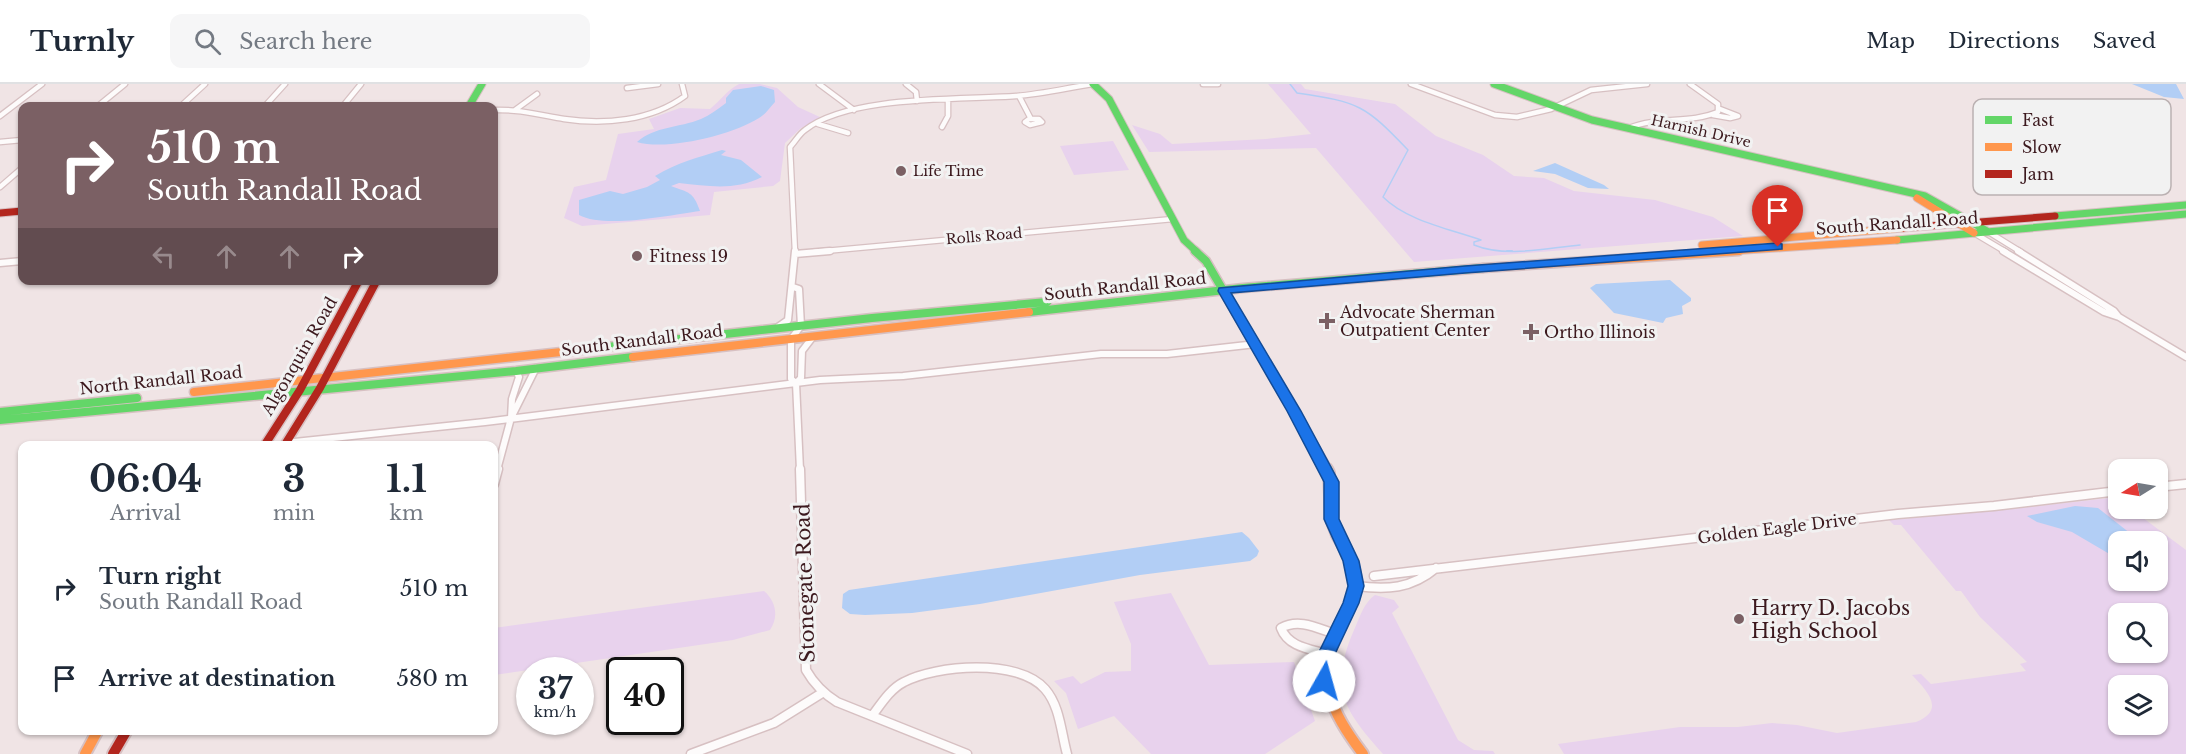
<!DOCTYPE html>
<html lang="en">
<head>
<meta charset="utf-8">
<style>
  body { margin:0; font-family:"Libre Baskerville",serif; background:#f6f6f7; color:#1f2937; height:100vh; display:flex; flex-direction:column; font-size:22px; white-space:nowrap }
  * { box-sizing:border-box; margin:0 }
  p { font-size:20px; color:#747a83 }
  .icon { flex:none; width:33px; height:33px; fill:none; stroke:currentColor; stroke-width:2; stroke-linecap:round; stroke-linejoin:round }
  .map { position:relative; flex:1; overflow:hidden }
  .panel { position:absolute; left:18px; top:357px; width:480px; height:294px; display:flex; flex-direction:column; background:#fff; border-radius:12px; box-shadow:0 2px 4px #0004 }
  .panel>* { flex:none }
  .top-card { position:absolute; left:18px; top:18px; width:480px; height:183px; border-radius:12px; box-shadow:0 2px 4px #0004; background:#7b6064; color:#fff; overflow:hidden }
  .needle { width:39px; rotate:259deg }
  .controls { position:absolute; left:2108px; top:375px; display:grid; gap:12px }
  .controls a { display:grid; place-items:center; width:60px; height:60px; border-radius:12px; background:#fff; box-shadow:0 2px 4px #0004; font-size:30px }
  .speed { position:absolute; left:516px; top:573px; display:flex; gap:12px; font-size:30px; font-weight:700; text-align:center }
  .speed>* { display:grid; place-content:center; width:78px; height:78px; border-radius:50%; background:#fff; box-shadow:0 2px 4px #0004; line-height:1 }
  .speed small { font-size:15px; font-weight:400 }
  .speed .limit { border:3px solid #111; border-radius:9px; background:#fff; color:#111 }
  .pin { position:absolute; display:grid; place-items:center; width:51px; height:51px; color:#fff; margin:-62px -26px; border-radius:50% 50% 50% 0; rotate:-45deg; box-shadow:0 0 6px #0007 }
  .pin .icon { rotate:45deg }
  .me { position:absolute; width:66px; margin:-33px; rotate:7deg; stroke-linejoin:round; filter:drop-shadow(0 0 4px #0008) }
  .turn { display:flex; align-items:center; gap:21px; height:126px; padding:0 30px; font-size:27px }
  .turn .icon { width:78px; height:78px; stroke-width:2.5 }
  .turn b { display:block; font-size:42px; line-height:51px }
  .lanes { display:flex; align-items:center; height:57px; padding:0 30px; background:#0003; justify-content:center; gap:30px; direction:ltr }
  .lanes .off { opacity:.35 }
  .eta { display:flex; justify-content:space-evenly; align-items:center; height:102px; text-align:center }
  .eta b { font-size:36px; font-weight:800; line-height:42px }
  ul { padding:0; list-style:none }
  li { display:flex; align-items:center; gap:18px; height:90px; padding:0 30px }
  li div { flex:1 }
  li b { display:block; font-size:22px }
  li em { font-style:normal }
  header { display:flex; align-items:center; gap:36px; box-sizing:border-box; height:84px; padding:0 30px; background:#fff; border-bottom:2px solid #e0e1e3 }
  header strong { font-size:28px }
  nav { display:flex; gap:33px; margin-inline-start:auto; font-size:21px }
  .search { width:420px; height:54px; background:#f6f6f7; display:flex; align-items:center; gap:15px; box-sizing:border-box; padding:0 21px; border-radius:12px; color:#747a83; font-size:22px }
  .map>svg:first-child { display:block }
  .green { fill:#e8d2ed; fill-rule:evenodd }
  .water { fill:#b2cef5 }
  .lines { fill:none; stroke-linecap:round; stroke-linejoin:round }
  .stream-far1 { stroke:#b2cef5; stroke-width:1.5 }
  .stream { stroke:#b2cef5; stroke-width:2 }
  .street-far2-casing { stroke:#d7c0c2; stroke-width:7 }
  .street-far1-casing { stroke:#d7c0c2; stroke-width:9 }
  .street-casing { stroke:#d7c0c2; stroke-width:11 }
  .fast-far2-casing { stroke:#d7c0c2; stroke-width:9 }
  .fast-far1-casing { stroke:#d7c0c2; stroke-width:11 }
  .fast-casing { stroke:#d7c0c2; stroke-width:14 }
  .slow-far2-casing { stroke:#d7c0c2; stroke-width:9 }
  .slow-far1-casing { stroke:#d7c0c2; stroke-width:11 }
  .slow-casing { stroke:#d7c0c2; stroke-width:14 }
  .jam-far2-casing { stroke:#d7c0c2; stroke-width:9 }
  .jam-far1-casing { stroke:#d7c0c2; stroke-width:11 }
  .jam-casing { stroke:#d7c0c2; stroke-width:14 }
  .street-far2 { stroke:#fdfbfb; stroke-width:4.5 }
  .street-far1 { stroke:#fdfbfb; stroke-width:6 }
  .street { stroke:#fdfbfb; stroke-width:8 }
  .fast-far2 { stroke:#63d668; stroke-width:7 }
  .fast-far1 { stroke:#63d668; stroke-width:8 }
  .fast { stroke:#63d668; stroke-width:10 }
  .slow-far2 { stroke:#ff974d; stroke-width:7 }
  .slow-far1 { stroke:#ff974d; stroke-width:8 }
  .slow { stroke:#ff974d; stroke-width:10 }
  .jam-far2 { stroke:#b3261e; stroke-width:7 }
  .jam-far1 { stroke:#b3261e; stroke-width:8 }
  .jam { stroke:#b3261e; stroke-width:10 }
  .route { fill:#1a73e8; stroke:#114b97; stroke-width:1.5 }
  .poi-dot { fill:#7b6064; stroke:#f2f2f2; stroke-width:2 }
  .labels { text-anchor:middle; stroke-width:6; stroke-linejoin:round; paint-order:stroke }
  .far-street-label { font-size:14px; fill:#3c191e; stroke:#f2f2f2 }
  .far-poi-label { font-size:14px; fill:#3c191e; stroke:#f2f2f2; text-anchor:start }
  .street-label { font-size:16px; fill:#3c191e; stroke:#f2f2f2 }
  .poi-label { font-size:16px; fill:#3c191e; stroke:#f2f2f2; text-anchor:start }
  .near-street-label { font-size:20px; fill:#3c191e; stroke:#f2f2f2 }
  .near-poi-label { font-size:20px; fill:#3c191e; stroke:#f2f2f2; text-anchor:start }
  .key { fill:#f2f2f2; stroke:#bbb1b2; stroke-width:1.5 }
  .key-label { font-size:16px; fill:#3c191e }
</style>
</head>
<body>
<header>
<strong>Turnly</strong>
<div class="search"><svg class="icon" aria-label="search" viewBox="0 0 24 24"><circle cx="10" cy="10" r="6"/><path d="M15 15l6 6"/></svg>Search here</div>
<nav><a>Map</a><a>Directions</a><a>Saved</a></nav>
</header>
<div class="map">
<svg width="2186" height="670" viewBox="0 0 2186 670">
  <rect width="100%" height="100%" fill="#f0e4e5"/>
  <path class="green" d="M739,0h21l17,4 21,19 24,11 -21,10 -16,15 -5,38 -7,5 -59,6 -4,23 -128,11 -18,-8 10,-31 32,-7 12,-46 36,-5 -5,-10 31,-11 30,1c11,-9 17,-19 29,-25z
    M1268,0h33l4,5 90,15 41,32 47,19 31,21 30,2 30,13 81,9 58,17 30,19 -329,26 -98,-114 -167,4 -17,-27 28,9 12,10 94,-5 45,-5z
    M1113,57l16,29 -55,5 -14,-29z
    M2118,413v11l13,1 55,41v204h-622l-6,-10 122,-17h58l34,-4 25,2 40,8 79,-11c31,-12 10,-32 -4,-47l9,-1 10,10 95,-13 -6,-7 7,-2 -47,-45 -19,-26h-5l-55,-66h-7l-5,-5 114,-10zM2118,458h39v38h-39zM2118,530h39v38h-39zM2118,602h39v38h-39z
    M764,507c12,10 15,26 6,39l-37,10 -239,35v-47z
    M1171,509l38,72 85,-3 21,59 -50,33h-114l-37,-38 -36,13 -12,-36 -12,-12 19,-5 8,8 24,-12 26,-1v-27l-17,-42z
    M1375,511l19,5 5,7 -7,6 66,127 16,10 19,1 2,3h-112c-40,-45 -54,-66 -29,-124 5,-11 10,-28 21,-35z"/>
  <path class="water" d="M2132,0h44l8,15 -20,-2z
    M761,2l13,4 1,12c-5,5 -10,13 -16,16 -27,17 -92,33 -122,24 18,-16 42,-14 64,-23 9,-4 17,-10 25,-16v-5l7,-8z
    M722,66l4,1 -5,4 20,5 21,17c-28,14 -53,9 -83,6l-8,3c18,7 22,5 29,25 -30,4 -95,18 -121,4v-15l31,-9 13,3 24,-7 13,-7 -5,-4c23,-14 42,-18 67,-26z
    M1555,79l49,22 5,4 -21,-1 -33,-14 -22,-3z
    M1670,196l21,18v3l-9,5 1,8 -17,4 -3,5 -49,-10 -24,-25 6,-4z
    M2075,422l23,2 42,33 -22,1v17l-46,-27 -35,-10 -10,-6z
    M1242,448l7,6 10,13 -2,5 -7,5 -110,14 -160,29 -68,9 -47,2 -15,-1 -8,-6 1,-14 6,-4z"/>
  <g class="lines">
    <path class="stream-far1" d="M1290,0l7,9c62,9 68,12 111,57l-25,47c24,24 67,32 98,43l-7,2v3c32,13 73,3 106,0"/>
    <path class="stream" d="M1507,167h5"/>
    <defs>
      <path id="street-far2" d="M819,0l35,26
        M906,0l10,8 1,9
        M1203,0h15
        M1411,0l84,31 22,2 34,-8 40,-19 56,-6
        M627,4l31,-4
        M1019,12l12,23
        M98,22l27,-22
        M181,22l24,-22
        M265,22l20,-22
        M343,22l18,-22
        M494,26c24,-1 46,5 70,9 40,6 87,2 121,-23l-3,-12
        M515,26l22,-16
        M1713,31l17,3 8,-2 -18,-7
        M0,32l42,-32
        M1029,35h10l3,3 -12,3 -5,-3z
        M818,40l30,9
        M942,43l6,-11v-16
        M1629,44c29,-12 60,-4 89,-16v-8l-28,-20
        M0,58l22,-2
        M0,103l22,-19
        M1987,147l34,21
        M1974,149l32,19
        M795,168l-5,-105c5,-5 9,-13 15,-17 44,-35 155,-30 211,-34 26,-2 51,-8 77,-12
        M814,168l359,-33"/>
      <path id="street-far1" d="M2003,167l101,61 15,5 67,40
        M2018,167l96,60 4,5
        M795,170l35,-3
        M0,179l22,-2
        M793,203l6,2 2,37 -10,13v40l5,4 4,87
        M778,243l10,-7 7,-69
        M796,299l5,-5 1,-27 10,-13
        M511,334l25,-50
        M285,359l200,-21 335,-42 83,-4 198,-22h66l89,-10
        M497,386l14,-52 1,-19 7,-22 -3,-6"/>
      <path id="street" d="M800,385l6,201c8,14 18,24 31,32l130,52
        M494,400l4,-15
        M2157,403l29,-3
        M1374,492l524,-62 96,-8 124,-15
        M1356,502c31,4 55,3 80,-18
        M1327,570c-17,-5 -39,-7 -46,-26 18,-10 36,0 54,6
        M872,632c9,-12 18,-27 32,-34 32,-17 114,-24 141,7 15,17 16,43 22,65
        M691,670l83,-31 48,-30"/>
      <path id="fast-far2" d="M1093,0l16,15 75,141 13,12
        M1494,0l98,36 333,76 62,35
        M469,22l13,-22
        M2055,132l131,-11
        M1897,156l289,-26"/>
      <path id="fast-far1" d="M1195,167l11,10 122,209
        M1029,228l214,-24 240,-20
        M598,264l274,-30 175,-16
        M0,328l137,-14
        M0,336l516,-49 117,-14"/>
      <path id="fast" d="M1327,385l2,4 2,46 6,16"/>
      <path id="slow-far2" d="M1917,114l57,35
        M1702,161l201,-17
        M1716,168l181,-12"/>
      <path id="slow-far1" d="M1483,184l256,-17
        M633,273l396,-45
        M194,308l404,-44"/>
      <path id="slow" d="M1337,451c8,14 18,29 19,46 0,16 -9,29 -16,43 -26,54 -10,86 23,130
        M85,670l13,-24"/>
      <path id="jam-far2" d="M0,129l22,-2
        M1903,144l152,-12"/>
      <path id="jam-far1" d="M264,362l36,-56 59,-110
        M284,362l36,-58 57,-108"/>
      <path id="jam" d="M113,670l14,-24"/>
    </defs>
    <use href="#street-far2" class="street-far2-casing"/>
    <use href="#street-far1" class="street-far1-casing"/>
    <use href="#street" class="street-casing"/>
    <use href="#fast-far2" class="fast-far2-casing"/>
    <use href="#fast-far1" class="fast-far1-casing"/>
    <use href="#fast" class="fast-casing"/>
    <use href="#slow-far2" class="slow-far2-casing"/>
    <use href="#slow-far1" class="slow-far1-casing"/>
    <use href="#slow" class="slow-casing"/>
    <use href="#jam-far2" class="jam-far2-casing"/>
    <use href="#jam-far1" class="jam-far1-casing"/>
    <use href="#jam" class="jam-casing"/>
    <use href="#street-far2" class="street-far2"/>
    <use href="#street-far1" class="street-far1"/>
    <use href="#street" class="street"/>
    <use href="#fast-far2" class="fast-far2"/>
    <use href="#fast-far1" class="fast-far1"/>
    <use href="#fast" class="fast"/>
    <use href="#slow-far2" class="slow-far2"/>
    <use href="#slow-far1" class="slow-far1"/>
    <use href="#slow" class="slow"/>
    <use href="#jam-far2" class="jam-far2"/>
    <use href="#jam-far1" class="jam-far1"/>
    <use href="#jam" class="jam"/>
  </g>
  <path class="route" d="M1778,159l4,1v5l-317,24 -234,20 70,118 38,71v37l20,42 5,25 -5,17 -24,51 -2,27 -3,5 -6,2 -6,-2 -3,-5 3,-27 25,-51 5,-17 -5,-25 -19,-42v-37l-37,-71 -69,-120 1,-3 246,-22z"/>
  <g class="poi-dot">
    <circle cx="901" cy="87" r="6"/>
    <circle cx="637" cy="172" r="6"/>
    <path d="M1324 228h6v6h6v6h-6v6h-6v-6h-6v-6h6z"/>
    <path d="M1528 239h6v6h6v6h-6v6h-6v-6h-6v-6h6z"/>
    <circle cx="1739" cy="535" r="6"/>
  </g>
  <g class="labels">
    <g class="far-street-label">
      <text transform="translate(1701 47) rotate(13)" y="5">Harnish Drive</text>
      <text transform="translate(984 152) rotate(-5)" y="5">Rolls Road</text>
    </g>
    <g class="far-poi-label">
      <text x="913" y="92">Life Time</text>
    </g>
    <g class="street-label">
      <text transform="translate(1897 139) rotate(-4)" y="6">South Randall Road</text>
      <text transform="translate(1125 202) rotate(-6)" y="6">South Randall Road</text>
      <text transform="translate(642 256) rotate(-7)" y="6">South Randall Road</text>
      <text transform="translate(299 272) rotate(-60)" y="6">Algonquin Road</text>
      <text transform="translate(161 296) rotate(-6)" y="6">North Randall Road</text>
      <text transform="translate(1777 444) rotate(-7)" y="6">Golden Eagle Drive</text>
    </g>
    <g class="poi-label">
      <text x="649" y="178">Fitness 19</text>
      <text x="1340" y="234">Advocate Sherman<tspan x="1340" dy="18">Outpatient Center</tspan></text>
      <text x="1544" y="254">Ortho Illinois</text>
    </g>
    <g class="near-street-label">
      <text transform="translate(805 499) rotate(-92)" y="7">Stonegate Road</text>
    </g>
    <g class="near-poi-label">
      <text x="1751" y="531">Harry D. Jacobs<tspan x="1751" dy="23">High School</tspan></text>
    </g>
  </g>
  <rect x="1973" y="15" width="198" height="96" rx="9" class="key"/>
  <rect x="1985" y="32" width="27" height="8" fill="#63d668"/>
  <rect x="1985" y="59" width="27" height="8" fill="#ff974d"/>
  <rect x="1985" y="86" width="27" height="8" fill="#b3261e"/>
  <g class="key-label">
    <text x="2022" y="42">Fast</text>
    <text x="2022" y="69">Slow</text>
    <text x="2022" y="96">Jam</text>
  </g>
</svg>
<div class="controls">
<a><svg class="needle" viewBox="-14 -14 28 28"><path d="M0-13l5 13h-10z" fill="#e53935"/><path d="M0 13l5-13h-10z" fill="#747a83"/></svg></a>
<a><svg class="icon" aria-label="sound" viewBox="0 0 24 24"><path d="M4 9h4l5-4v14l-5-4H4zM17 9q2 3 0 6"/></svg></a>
<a><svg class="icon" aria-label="search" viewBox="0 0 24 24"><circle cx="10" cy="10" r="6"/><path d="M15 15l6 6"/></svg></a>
<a><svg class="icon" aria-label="layers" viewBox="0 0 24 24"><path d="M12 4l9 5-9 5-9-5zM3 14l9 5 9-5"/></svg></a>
</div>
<div class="speed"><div>37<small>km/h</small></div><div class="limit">40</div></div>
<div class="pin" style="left:1778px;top:163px;background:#d93025"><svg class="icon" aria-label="arrive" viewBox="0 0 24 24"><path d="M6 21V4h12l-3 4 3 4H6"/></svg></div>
<svg class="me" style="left:1324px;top:597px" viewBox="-20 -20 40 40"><circle r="19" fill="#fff"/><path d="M0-13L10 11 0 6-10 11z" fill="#1a73e8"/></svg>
<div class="top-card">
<div class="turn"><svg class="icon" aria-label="right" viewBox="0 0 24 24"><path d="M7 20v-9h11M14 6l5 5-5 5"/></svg><div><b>510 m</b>South Randall Road</div></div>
<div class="lanes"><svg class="icon off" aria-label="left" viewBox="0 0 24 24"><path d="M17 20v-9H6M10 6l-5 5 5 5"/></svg><svg class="icon off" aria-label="ahead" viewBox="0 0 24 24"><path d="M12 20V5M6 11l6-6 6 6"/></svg><svg class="icon off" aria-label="ahead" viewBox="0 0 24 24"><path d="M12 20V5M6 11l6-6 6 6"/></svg><svg class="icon" aria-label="right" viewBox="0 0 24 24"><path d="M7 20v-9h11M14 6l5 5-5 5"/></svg></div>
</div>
<section class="panel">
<div class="eta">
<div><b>06:04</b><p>Arrival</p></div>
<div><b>3</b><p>min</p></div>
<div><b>1.1</b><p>km</p></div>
</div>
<ul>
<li><svg class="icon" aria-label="right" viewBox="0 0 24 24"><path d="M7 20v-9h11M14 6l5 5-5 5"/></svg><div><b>Turn right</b><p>South Randall Road</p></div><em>510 m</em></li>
<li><svg class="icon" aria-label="arrive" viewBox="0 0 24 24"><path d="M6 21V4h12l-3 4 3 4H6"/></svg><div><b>Arrive at destination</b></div><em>580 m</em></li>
</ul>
</section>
</div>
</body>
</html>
